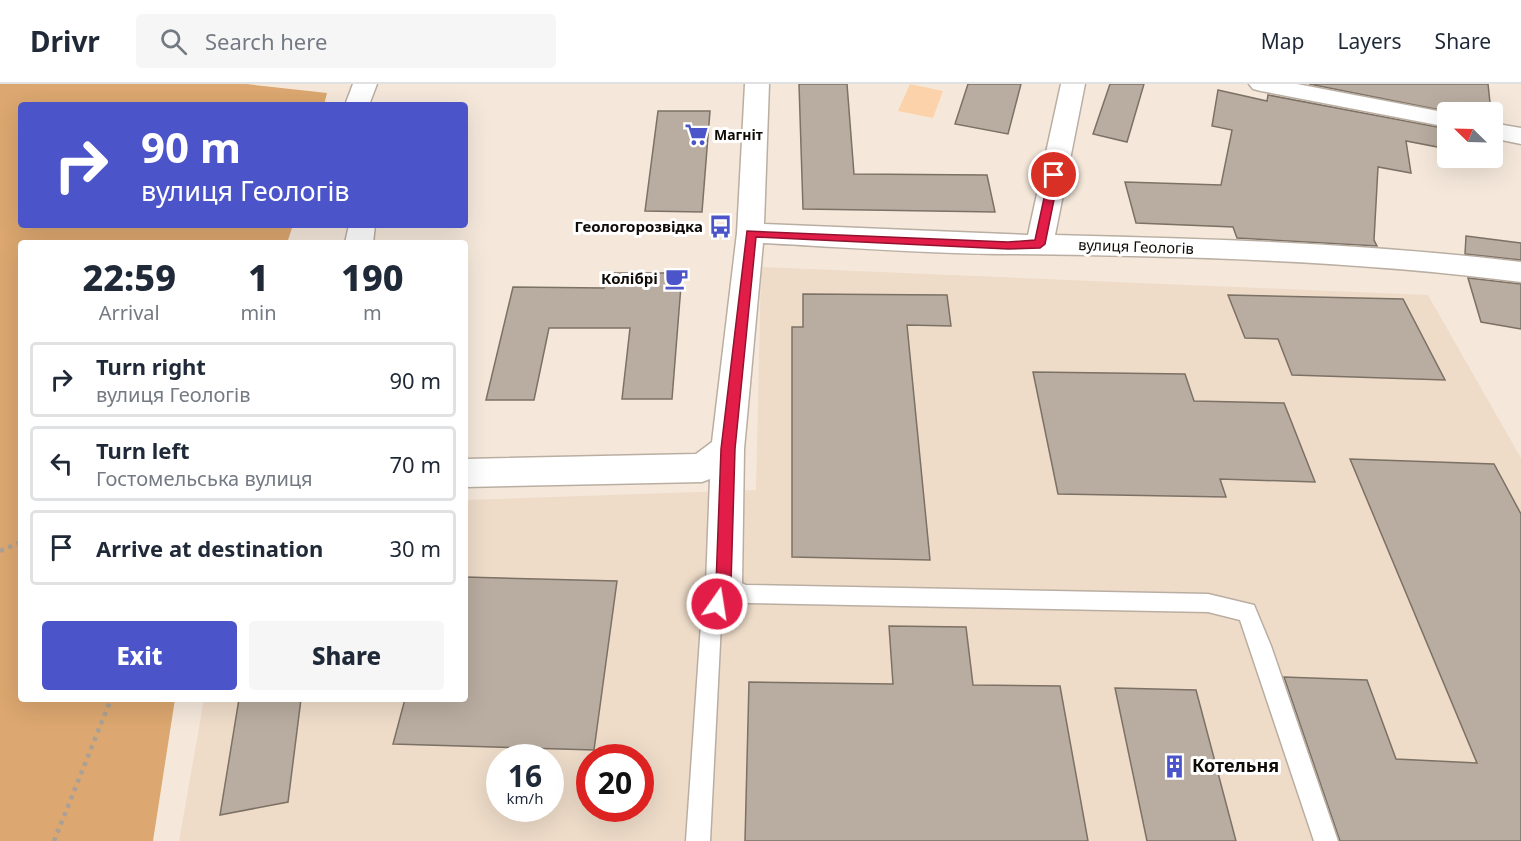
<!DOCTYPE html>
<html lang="en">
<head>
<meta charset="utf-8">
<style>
  body { margin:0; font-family:"Noto Sans",sans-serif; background:#f6f6f7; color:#1f2937; height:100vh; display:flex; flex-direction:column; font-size:22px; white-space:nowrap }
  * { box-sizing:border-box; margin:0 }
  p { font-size:20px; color:#747a83 }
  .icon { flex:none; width:33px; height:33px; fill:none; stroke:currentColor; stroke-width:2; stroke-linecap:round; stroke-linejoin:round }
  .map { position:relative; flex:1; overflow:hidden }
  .drawer { position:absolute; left:18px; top:156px; width:450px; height:462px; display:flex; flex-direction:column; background:#fff; border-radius:6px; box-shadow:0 6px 24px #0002 }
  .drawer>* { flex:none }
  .guide { position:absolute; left:18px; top:18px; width:450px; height:126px; border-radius:6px; box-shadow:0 6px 24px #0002; background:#4c54ca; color:#fff; overflow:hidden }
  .needle { width:39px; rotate:293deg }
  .tools { position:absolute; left:1437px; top:18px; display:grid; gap:12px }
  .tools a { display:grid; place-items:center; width:66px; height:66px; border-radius:6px; background:#fff; box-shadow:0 6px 24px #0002; font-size:30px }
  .speed { position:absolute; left:486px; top:660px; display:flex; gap:12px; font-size:30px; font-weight:700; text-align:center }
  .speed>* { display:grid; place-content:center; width:78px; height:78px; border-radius:50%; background:#fff; box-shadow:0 6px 24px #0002; line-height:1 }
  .speed small { font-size:15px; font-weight:400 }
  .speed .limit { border:9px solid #d22; background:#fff; color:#111 }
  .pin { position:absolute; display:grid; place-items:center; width:51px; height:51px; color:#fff; margin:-26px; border:3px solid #fff; border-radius:50%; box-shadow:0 2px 6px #0007 }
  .me { position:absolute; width:66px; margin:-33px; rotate:13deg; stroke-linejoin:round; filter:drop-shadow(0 0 4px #0008) }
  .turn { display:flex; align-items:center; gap:21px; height:126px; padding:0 24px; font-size:27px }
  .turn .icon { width:78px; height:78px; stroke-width:2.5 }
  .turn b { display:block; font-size:42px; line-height:51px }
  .eta { display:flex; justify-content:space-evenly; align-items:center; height:102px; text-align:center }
  .eta b { font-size:36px; font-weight:800; line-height:42px }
  .button { display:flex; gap:12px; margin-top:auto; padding:12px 24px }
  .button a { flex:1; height:69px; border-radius:6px; background:#4c54ca; color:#fff; font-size:24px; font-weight:800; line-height:69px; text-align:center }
  .button a+a { background:#f6f6f7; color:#1f2937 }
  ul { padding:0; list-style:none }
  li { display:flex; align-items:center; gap:18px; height:75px; margin:0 12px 9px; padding:0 12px; border:3px solid #e0e1e3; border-radius:6px }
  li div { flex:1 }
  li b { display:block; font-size:22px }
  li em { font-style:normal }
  header { display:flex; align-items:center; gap:36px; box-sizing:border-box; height:84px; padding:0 30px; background:#fff; border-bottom:2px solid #e0e1e3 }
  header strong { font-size:28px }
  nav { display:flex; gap:33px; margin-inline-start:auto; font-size:21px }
  .search { width:420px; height:54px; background:#f6f6f7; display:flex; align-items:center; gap:15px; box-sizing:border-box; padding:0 21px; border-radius:6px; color:#747a83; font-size:22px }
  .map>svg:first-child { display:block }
  .built { fill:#eedcc9; fill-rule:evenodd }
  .green { fill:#fbd2a9 }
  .forest { fill:#dca770 }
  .building { fill:#b9aca0; stroke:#7c7165; stroke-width:1.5 }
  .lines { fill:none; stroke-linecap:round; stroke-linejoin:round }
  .lane-casing { stroke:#baaea2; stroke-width:3 }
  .street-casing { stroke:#baaea2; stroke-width:3 }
  .path { stroke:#aaa096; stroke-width:4.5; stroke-dasharray:4 5; stroke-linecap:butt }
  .lane { fill:#fff; fill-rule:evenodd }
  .street { fill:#fff; fill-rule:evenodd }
  .route { fill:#e11d48; stroke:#92132f; stroke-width:1.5 }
  .labels { text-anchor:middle; stroke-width:6; stroke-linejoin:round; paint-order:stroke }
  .far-poi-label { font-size:14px; font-weight:bold; fill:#0f0b07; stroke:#fff; text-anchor:start }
  .poi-label { font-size:15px; font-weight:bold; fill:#0f0b07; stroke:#fff; text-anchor:end }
  .street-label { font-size:15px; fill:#0f0b07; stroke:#fff }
  .near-poi-label { font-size:18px; font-weight:bold; fill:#0f0b07; stroke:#fff; text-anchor:start }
</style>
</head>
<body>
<header>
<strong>Drivr</strong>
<div class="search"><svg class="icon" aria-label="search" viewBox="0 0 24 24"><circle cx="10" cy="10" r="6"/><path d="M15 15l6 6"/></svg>Search here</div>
<nav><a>Map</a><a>Layers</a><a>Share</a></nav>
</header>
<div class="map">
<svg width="1521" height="757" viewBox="0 0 1521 757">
  <rect width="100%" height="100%" fill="#f5e8db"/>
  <path class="built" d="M761,183l667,28 93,163v383h-1342l25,-142h261v-199l291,-10zM500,674h50v50h-50zM590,674h50v50h-50z"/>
  <path class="green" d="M910,0l33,7 -10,27 -35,-7z"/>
  <path class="forest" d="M0,0h246l81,9 -3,12h-303v120h272l-6,18h-266v456h154l-22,142h-153z"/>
  <path class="building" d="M799,0h48l7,90 133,1 8,37 -192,-3z
    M968,0h53l-13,50 -53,-10z
    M1110,0h34l-17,58 -34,-8z
    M1309,0h179l3,28h-41z
    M1218,6l49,11 1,-6 180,34v20l-42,-8 5,32 -33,-6 -4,73 3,6 -140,-8 -4,-11 -97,-4 -11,-41 96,3 11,-55 -20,-4z
    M658,27h52l-8,101 -57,-1z
    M1466,152l55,7v17l-56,-6z
    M607,189h75l-10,126h-50l8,-71h-81l-15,72h-48l27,-113 91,1z
    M1468,194l53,6v45l-40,-7z
    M803,210l144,1 4,31 -44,-1 23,235 -138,-3v-230h11z
    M1228,211l175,4 42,81 -153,-5 -14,-36 -33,-1z
    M1033,288l152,2 9,27 90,2 31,79 -95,-3 6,18 -168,-3z
    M1350,375l144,5 27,50v327h-181l-56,-164 83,3 29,79 81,4z
    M465,493l152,4 -23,169 -201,-6 12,-45h60z
    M889,542l77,1 7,58 87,1 28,155h-343l4,-159 144,2z
    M1115,604l81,2 40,151h-89z
    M239,615h62l-13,103 -68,13z"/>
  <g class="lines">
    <defs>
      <path id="lane" d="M724,491l22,10 462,9 46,11 17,41 67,195h-24l-74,-221 -32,-8 -463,-9 -15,-6 -9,27 -11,217h-24l15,-217 16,-46z"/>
      <path id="street" d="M353,0h24l-8,21h-24z
        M745,0h24l-5,140 264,11 33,-151h24l-30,151c156,4 311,8 466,27v20c-170,-22 -342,-26 -513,-28 -82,0 -164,-7 -245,-11l-19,206 -2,135 -5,12 -13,4 -13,-4 -5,-12 4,-105 -8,3 -237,5v-28l231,-5 16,-12 25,-209z
        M1249,0h48l151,29v14l-187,-36 -8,-2z
        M1492,39l29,5v16l-29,-6z
        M349,141h26l-2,18h-28z"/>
    </defs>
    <use href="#lane" class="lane-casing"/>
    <use href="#street" class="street-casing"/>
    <path class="path" d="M0,467l21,-9
      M54,757l57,-142"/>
    <use href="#lane" class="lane"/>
    <use href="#street" class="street"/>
  </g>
  <path class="route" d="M1054,88l5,3 -14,69 -5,4 -32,1 -252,-12 -21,212 -4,135 -8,25h-11l-2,-5 6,-20 5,-135 26,-218 261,11 27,-2 14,-65z"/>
  <defs>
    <symbol id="supermarket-bare" viewBox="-9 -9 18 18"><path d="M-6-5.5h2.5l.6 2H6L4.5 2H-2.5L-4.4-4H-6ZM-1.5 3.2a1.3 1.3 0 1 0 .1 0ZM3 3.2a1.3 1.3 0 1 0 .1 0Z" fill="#4c54ca" stroke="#fff" stroke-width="2.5" paint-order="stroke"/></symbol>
    <symbol id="bus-bare" viewBox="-9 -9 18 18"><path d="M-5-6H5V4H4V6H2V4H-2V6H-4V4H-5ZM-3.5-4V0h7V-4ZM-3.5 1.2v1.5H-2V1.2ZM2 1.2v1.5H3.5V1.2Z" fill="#4c54ca" stroke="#fff" stroke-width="2.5" paint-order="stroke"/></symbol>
    <symbol id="cafe-bare" viewBox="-9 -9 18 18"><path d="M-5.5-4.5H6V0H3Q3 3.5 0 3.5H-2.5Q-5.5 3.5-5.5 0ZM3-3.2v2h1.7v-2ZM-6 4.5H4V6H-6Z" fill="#4c54ca" stroke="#fff" stroke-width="2.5" paint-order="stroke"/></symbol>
    <symbol id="building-bare" viewBox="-9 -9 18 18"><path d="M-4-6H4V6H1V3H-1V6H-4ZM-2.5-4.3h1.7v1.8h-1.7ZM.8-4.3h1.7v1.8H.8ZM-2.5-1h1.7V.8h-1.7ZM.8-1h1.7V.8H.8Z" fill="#4c54ca" stroke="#fff" stroke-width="2.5" paint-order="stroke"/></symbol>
  </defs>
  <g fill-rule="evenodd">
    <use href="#supermarket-bare" x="680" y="34" width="33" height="33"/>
    <use href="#bus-bare" x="704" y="126" width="33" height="33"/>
    <use href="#cafe-bare" x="660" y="178" width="33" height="33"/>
    <use href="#building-bare" x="1158" y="666" width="33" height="33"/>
  </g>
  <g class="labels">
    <g class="far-poi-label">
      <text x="714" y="56">Магніт</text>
    </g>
    <g class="poi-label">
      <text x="703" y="148">Геологорозвідка</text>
      <text x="658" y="200">Колібрі</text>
    </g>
    <g class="street-label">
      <text transform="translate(1136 163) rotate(2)" y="5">вулиця Геологів</text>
    </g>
    <g class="near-poi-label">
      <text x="1192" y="688">Котельня</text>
    </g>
  </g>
</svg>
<div class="tools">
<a><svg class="needle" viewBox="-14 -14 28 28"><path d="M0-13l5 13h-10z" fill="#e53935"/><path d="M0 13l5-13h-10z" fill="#747a83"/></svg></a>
</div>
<div class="speed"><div>16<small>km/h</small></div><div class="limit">20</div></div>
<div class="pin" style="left:1054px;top:91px;background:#d93025"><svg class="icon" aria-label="arrive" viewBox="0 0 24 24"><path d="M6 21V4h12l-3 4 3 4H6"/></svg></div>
<svg class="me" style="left:717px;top:520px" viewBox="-20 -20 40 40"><circle r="17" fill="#e11d48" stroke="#fff" stroke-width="3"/><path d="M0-11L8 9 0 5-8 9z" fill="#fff"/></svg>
<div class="guide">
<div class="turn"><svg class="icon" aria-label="right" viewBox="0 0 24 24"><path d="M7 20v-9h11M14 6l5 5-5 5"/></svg><div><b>90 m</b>вулиця Геологів</div></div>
</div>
<section class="drawer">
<div class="eta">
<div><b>22:59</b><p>Arrival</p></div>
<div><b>1</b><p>min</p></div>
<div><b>190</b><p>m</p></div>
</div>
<ul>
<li><svg class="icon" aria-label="right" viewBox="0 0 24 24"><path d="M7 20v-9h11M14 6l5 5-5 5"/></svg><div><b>Turn right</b><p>вулиця Геологів</p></div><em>90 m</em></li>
<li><svg class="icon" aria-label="left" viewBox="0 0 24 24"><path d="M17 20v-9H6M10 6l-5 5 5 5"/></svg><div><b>Turn left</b><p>Гостомельська вулиця</p></div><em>70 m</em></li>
<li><svg class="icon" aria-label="arrive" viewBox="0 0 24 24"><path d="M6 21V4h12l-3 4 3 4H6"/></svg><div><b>Arrive at destination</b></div><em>30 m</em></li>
</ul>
<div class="button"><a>Exit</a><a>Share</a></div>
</section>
</div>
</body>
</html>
